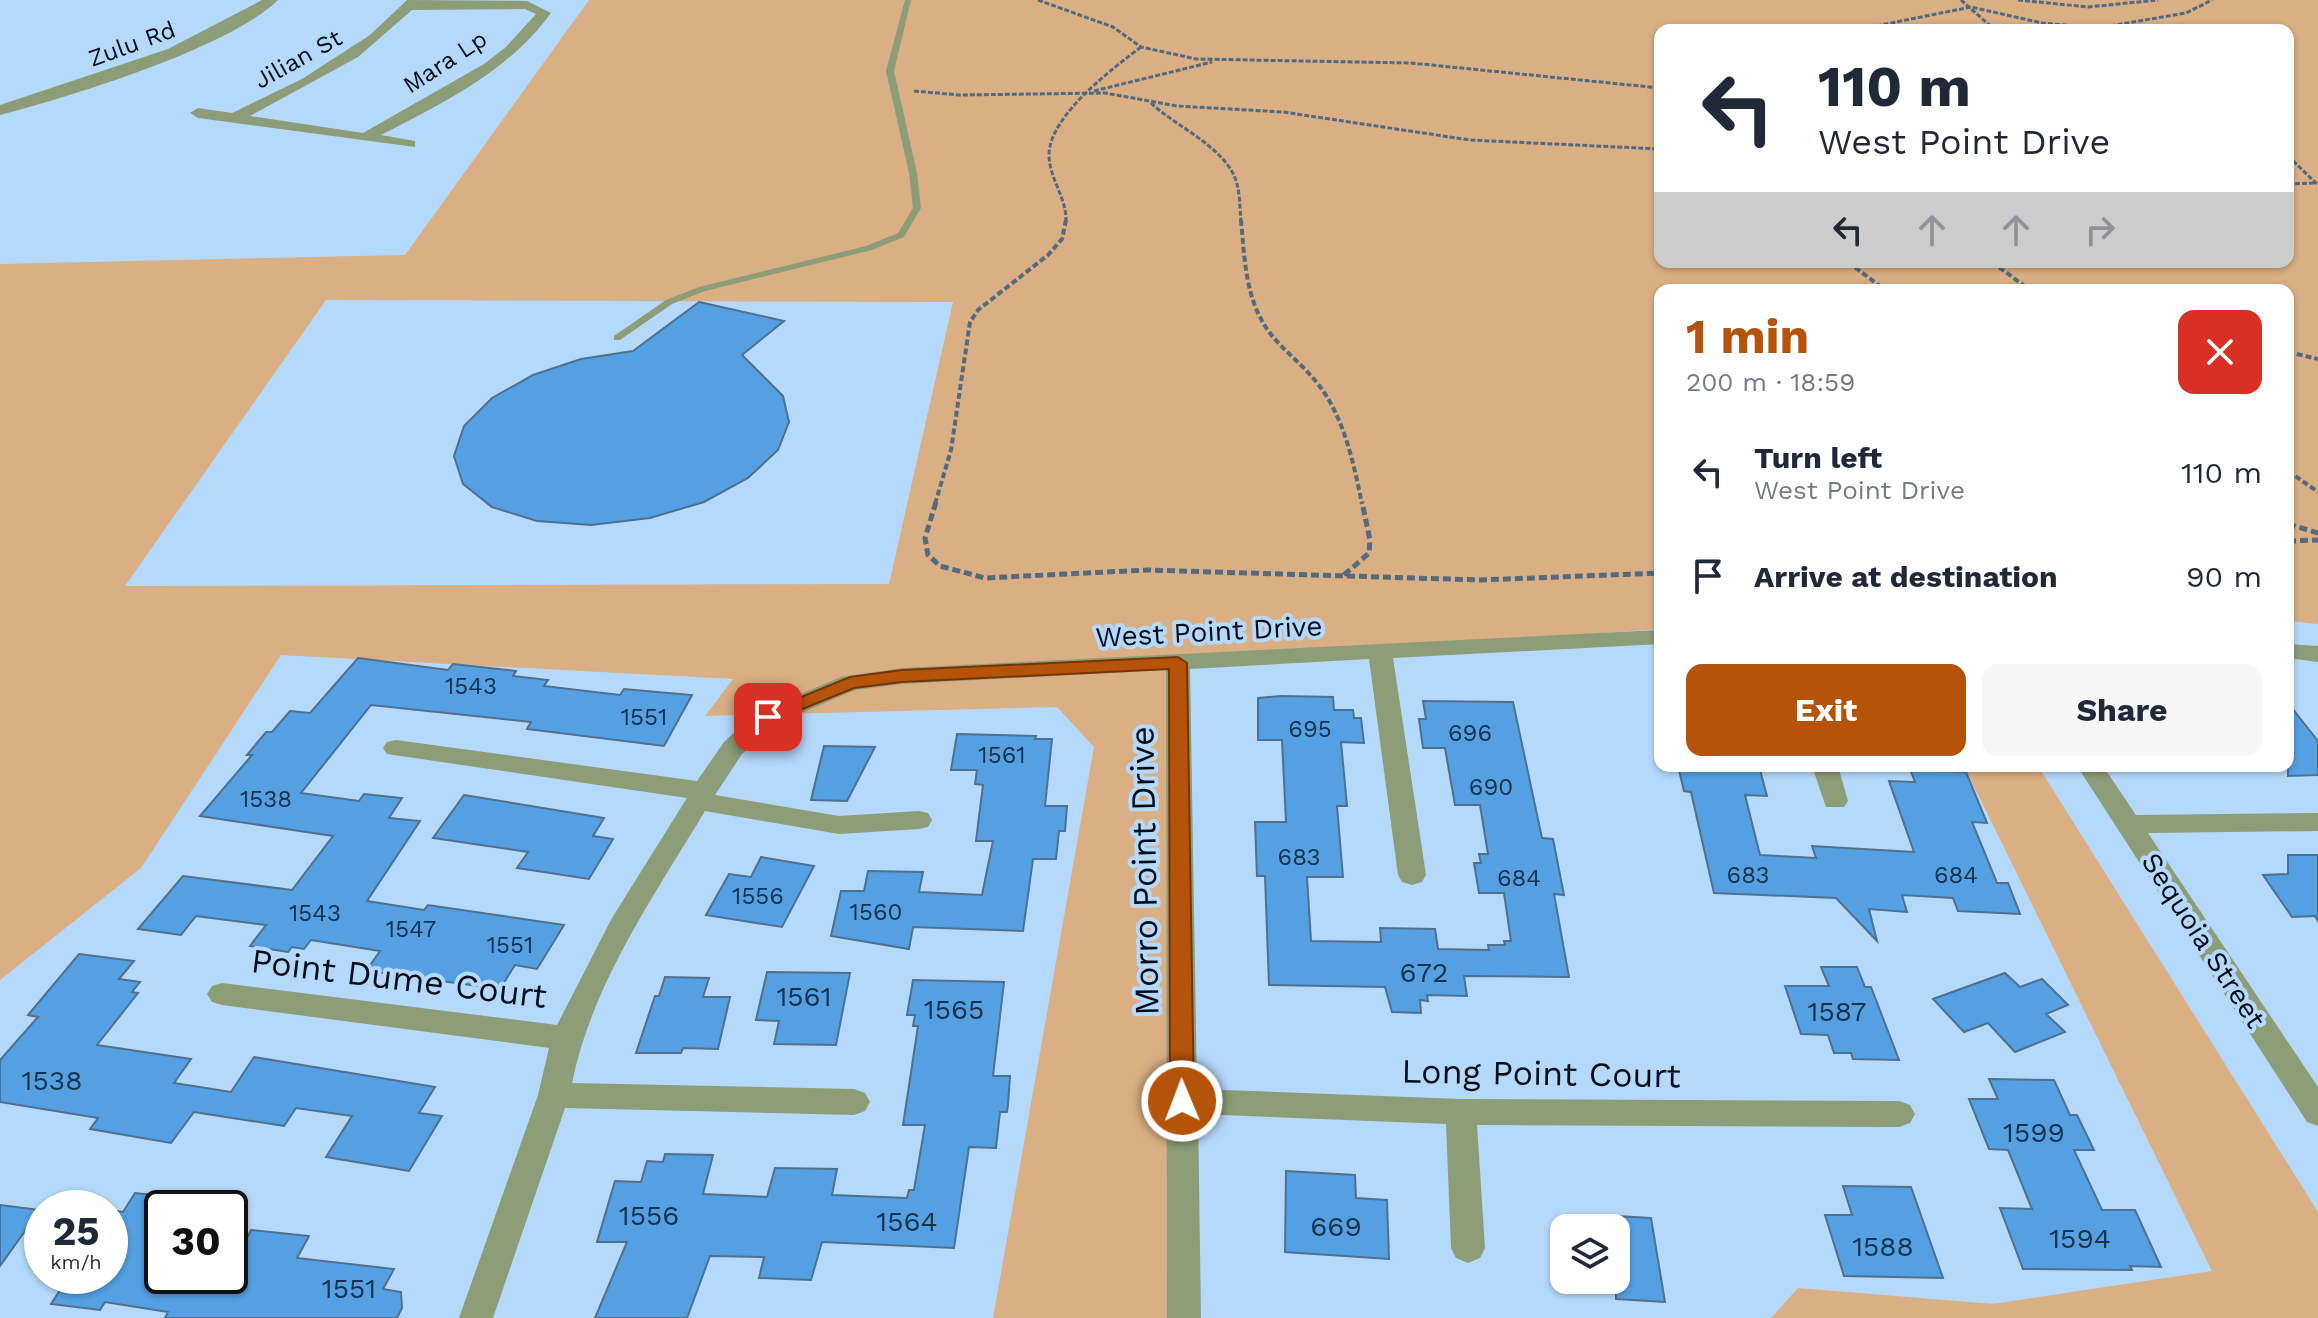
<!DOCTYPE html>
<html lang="en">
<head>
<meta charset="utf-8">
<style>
  body { margin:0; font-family:"Work Sans",sans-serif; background:#f6f6f7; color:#1f2937; height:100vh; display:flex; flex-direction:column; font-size:30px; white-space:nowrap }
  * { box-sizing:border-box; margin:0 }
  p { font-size:26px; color:#747a83 }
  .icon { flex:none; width:44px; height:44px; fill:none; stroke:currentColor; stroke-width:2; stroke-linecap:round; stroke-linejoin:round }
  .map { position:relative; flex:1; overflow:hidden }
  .panel { position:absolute; left:1654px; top:284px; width:640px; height:488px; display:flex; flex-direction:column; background:#fff; border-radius:16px; box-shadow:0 2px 6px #0004 }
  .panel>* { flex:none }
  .guide { position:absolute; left:1654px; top:24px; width:640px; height:244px; border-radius:16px; box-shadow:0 2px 6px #0004; background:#fff; color:#1f2937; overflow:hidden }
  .buttons { position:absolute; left:1550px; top:1214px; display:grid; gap:16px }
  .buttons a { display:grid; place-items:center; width:80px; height:80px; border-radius:16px; background:#fff; box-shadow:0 2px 6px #0004; font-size:40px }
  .speed { position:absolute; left:24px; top:1190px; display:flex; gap:16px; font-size:40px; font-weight:700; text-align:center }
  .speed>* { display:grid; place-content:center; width:104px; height:104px; border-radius:50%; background:#fff; box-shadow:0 2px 6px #0004; line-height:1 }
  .speed small { font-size:20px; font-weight:400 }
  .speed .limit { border:4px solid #111; border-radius:12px; background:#fff; color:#111 }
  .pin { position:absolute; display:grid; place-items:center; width:68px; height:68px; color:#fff; margin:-34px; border-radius:16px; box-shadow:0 4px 12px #0006 }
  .me { position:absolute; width:88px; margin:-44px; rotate:359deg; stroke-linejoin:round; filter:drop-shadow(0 0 6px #0008) }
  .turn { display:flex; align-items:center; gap:28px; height:168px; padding:0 32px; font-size:36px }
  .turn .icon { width:104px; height:104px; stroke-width:2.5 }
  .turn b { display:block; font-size:56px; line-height:68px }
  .lanes { display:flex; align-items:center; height:76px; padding:0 32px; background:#0003; justify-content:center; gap:40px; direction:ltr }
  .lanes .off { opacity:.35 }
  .round { display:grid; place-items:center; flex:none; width:84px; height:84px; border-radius:16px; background:#f6f6f7 }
  .summary { display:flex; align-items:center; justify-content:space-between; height:136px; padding:0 32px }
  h1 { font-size:48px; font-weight:700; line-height:60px; color:#b45309 }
  .primary-button { display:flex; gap:16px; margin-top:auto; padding:16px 32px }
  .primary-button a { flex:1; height:92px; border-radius:16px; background:#b45309; color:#fff; font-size:32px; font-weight:700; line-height:92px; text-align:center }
  .primary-button a+a { background:#f6f6f7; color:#1f2937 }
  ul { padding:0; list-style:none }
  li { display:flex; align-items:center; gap:24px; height:104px; padding:0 32px }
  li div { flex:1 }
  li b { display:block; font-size:30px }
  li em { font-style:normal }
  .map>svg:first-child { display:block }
  .green { fill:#daaf84; fill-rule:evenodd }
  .building { fill:#54a0e2; stroke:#4f708e; stroke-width:2 }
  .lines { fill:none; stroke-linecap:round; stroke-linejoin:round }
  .path-far2 { stroke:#546a7f; stroke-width:3; stroke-dasharray:5 2; stroke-linecap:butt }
  .path-far1 { stroke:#546a7f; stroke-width:4; stroke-dasharray:6 3; stroke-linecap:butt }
  .path { stroke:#546a7f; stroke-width:5; stroke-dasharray:8 4; stroke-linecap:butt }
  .service { fill:#8d9d78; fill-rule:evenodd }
  .minor { fill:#8d9d78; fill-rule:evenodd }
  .route { fill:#b45309; stroke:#753606; stroke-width:2 }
  .labels { text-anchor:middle; stroke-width:8; stroke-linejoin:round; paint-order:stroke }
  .far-street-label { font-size:24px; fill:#030d18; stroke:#b5d9fb }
  .number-label { font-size:24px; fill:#17324a }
  .street-label { font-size:28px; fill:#030d18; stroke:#b5d9fb }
  .near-number-label { font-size:28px; fill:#17324a }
  .near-street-label { font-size:34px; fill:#030d18; stroke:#b5d9fb }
</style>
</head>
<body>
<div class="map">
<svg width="2318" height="1318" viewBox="0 0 2318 1318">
  <rect width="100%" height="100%" fill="#b5d9fb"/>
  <path class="green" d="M589,0h1729v624l-30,-3v-331h-628v339l-482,34 7,655h-192l101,-571 -37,-40 -352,9 28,-37 -452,-24 -140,213 -141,112v-716l405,-9zM1660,30h628v232h-628zM326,300l627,2 -64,282 -764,2z
    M1964,766h74l280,446v106h-547l27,-30 195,16 219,-33z"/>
  <path class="building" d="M699,302l85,19 -42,34 41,41 6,26 -11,28 -30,28 -44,24 -54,16 -59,7 -54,-4 -45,-14 -29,-23 -9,-28 10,-30 28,-28 41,-23 48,-16 52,-8z
    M358,658l90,12 5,-6 63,7 -3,5 35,4 -4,6 76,9 4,-6 68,6 -28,51 -137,-17 4,-7 -160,-17 -70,88 58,8 5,-7 38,4 -13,20 31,3 -53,80 57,9 4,-5 136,20 -27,44 -22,-4 -15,24 -134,-18 14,-20 -69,-11 -7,9 -12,-2 -4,5 -38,-6 16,-21 -70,-9 -15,19 -43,-6 45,-53 109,14 41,-54 -133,-20 52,-61h-5l19,-23h6l18,-21 20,2z
    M1281,696l52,1 1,13h19l1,8h7l3,25 -23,-1 6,64h-10l6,71h-36l4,64 70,1 -1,-14 55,1 3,20 51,1 -1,-5h17l-1,-4h7l-7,-48h-25l-5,-30h7l-2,-9h9l-8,-49h-25l-10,-57h-22l-4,-29h7l-3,-18 90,1 29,136 11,1 11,56 -10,-1 15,83 -105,-1 3,20 -40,-1 1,6 -8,-1 1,13 -29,-1 -7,-25 -116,-2 -4,-109h-8l-2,-54h31l-4,-82h-24v-42z
    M2288,703l30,38v34l-30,1z
    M957,734l79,2 -1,3h17l-7,67h22l-2,25h-6l-3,28h-23l-10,72 -110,-4 -4,22 -78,-13 10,-45h23l4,-20 55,1 -4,20 63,3 11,-54h-17l7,-56 -8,-1 2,-14h-26z
    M824,746l51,1 -28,54 -36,-1z
    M1678,766h81l8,30 -22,-1 15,60 56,3 -4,-12 102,6 -25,-71 26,1 -5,-13 56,3 21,51 -15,-1 25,61h11l12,31 -62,-3 -5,-13 -51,-3 5,17 -38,-3 8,32 -41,-43 -122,-5 -23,-101 -7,-1z
    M464,795l140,23 -11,18 20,3 -24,40 -72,-11 11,-16 -95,-14z
    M2288,855h30v66l-3,-5 -23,1 -29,-42 25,-1z
    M761,857l53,9 -32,61 -76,-12 23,-41 22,3z
    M79,954l55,7 -15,18 21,3 -8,10 6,1 -41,52 94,14 -17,24 57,9 23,-35 181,30 -16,26 23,3 -33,55 -83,-14 26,-41 -56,-8 -12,18 -90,-14 -23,31 -81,-14 8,-11 -98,-16v-42l38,-43 -10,-2z
    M1821,967h36l8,20h6l28,73 -46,-1 -2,-6h-17l-6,-18 -27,-1 -16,-48h44z
    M767,972l83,1 -14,72 -62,-1 5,-23 -23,-1z
    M2005,973l15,14 22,-8 26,26 -22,9 19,18 -50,20 -27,-29 -24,9 -31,-33z
    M665,977l44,1 -6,19h27l-12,52 -35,-1 -2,5h-45l19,-57h4z
    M913,980l91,2 -11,94h17l-2,29 -1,7h-7l-4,36 -27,-1 -15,101 -132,-6 -11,38 -52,-2 5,-21 -54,-1 -23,62h-92l32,-76h-30l18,-61 26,1 6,-21 16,1 2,-8 48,1 -10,39 64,3 8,-29 62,1 -5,26 75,3 2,-8h5l11,-65h-22l15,-99h-5l2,-11h-8z
    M1989,1079l65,1 16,35h7l17,35h-20l28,60h33l26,57 -31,-1 2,4 -109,-1 -23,-61 32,1 -24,-59 -19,-1 -20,-50h29z
    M1286,1171l69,4 1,23 31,2 2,59 -104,-7z
    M1843,1186l68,1 32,91 -99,-2 -19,-61h27z
    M135,1193l27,3v80h68v-33l14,1 7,-14 58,6 -12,22 97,11 -11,20 18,3 1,16 -5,10h-232l3,-6 -63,-10 -5,8 -49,-6 18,-28h41v-66l13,2z
    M0,1205l40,5 -40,56z
    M1616,1216l35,2 14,84 -49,-3z"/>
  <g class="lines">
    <path class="path-far2" d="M1038,0l75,27 28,20 55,12 215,4 249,25
      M1961,0l34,30
      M2018,0l70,7 70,-7
      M1856,30l115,-23 71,16 56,5 88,-15 26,-13
      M914,91l45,4 146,-2 72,13 106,6 187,28 190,9
      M1094,91l118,-29
      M1151,103c25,24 77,45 86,81 3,12 3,26 4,38
      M2288,156l30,29
      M2288,184l27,-1
      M1066,222c1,-24 -17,-44 -17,-67 0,-39 63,-86 92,-108"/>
    <path class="path-far1" d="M1241,220c3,32 4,68 19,97 12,25 35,40 53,61 30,34 40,82 49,126
      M1848,262l37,28
      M1992,262l38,28
      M2288,352l30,7
      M2288,471l30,21
      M935,504l16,-54 19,-128 8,-12 70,-55 14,-16 4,-19"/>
    <path class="path" d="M936,502l-11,36 3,17 12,11 45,12 162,-8 334,10 179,-7
      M2288,524l30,9
      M2288,541l30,-1
      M1344,575l25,-22 1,-13 -8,-38"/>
    <path class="service" d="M905,0h6l-17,71 23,102 4,35 -17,29 -32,13 -167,41 -33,13 -52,36h-6v-4l52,-36 33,-13 167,-41 32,-13 15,-25 -4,-35 -23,-102z"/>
    <path class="minor" d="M262,0h16c-49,48 -209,97 -278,115v-10l168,-56z
      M407,0l120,1 24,12c-42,58 -108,90 -170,122l34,6v6l-217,-29 -8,-5 8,-5 34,5 70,-34 68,-44zM525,9l11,5 -30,33 -22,17 -121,69 -113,-17 108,-59 54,-47z
      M1660,630v14l-267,14 33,217 -4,7 -10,3 -10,-3 -4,-7 -29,-216 -179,10 7,420 264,10 438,2 11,4 5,9 -5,9 -11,4 -422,-2 8,123 -5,10 -12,5 -12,-5 -5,-10 -5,-124 -248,-10 3,204h-34l-1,-648 -264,14 -47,6 -82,35 -31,29 -27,41 124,21 80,-5 9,2 4,7 -4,7 -9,2 -80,5 -134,-23c-51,85 -113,173 -133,272l282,6 11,4 5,9 -5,9 -11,4 -289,-7 -72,210h-34l79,-223 11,-47 -327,-43 -10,-3 -5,-8 5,-8 10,-3 335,42 55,-107 75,-120 -300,-44 -4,-6 4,-6 9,-2 301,41 27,-39 31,-29 86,-36 61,-9z
      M2288,644l30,2v16l-30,-4z
      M1812,766h26l10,35 -4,6h-18z
      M2077,766h26l33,49 182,-2v18l-170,2 170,254v39l-11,-4z"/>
  </g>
  <path class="route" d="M1178,657l9,6 7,438 -4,7 -8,3 -8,-3 -4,-7 -1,-432 -267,13 -48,6 -86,35 -9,-6 3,-4 88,-36 52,-7z"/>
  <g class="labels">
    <g class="far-street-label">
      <text transform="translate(132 44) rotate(-20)" y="8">Zulu Rd</text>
      <text transform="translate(298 59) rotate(-29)" y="8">Jilian St</text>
      <text transform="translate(445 62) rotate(-33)" y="8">Mara Lp</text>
    </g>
    <g class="number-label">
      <text x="471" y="694">1543</text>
      <text x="644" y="725">1551</text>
      <text x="1310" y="737">695</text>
      <text x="1470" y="741">696</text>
      <text x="1002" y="763">1561</text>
      <text x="1491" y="795">690</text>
      <text x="266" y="807">1538</text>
      <text x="1299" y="865">683</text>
      <text x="1748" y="883">683</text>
      <text x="1956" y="883">684</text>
      <text x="1519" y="886">684</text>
      <text x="758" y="904">1556</text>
      <text x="876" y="920">1560</text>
      <text x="315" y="921">1543</text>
      <text x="411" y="937">1547</text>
      <text x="510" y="953">1551</text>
    </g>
    <g class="street-label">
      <text transform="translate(1209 631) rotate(-3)" y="10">West Point Drive</text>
      <text transform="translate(2204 940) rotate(57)" y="10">Sequoia Street</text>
    </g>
    <g class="near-number-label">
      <text x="1424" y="982">672</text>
      <text x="804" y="1006">1561</text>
      <text x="954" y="1019">1565</text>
      <text x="1837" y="1021">1587</text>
      <text x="52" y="1090">1538</text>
      <text x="2034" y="1142">1599</text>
      <text x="649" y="1225">1556</text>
      <text x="907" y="1231">1564</text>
      <text x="1336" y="1236">669</text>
      <text x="2080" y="1248">1594</text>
      <text x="1883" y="1256">1588</text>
      <text x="349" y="1298">1551</text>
    </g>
    <g class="near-street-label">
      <text transform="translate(1144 871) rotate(-91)" y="12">Morro Point Drive</text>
      <text transform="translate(399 978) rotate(7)" y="12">Point Dume Court</text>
      <text transform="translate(1541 1073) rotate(1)" y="12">Long Point Court</text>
    </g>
  </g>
</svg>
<div class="buttons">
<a><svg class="icon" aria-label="layers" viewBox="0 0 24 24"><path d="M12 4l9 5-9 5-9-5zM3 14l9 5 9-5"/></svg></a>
</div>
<div class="speed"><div>25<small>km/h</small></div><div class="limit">30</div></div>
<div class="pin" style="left:768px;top:717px;background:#d93025"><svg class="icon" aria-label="arrive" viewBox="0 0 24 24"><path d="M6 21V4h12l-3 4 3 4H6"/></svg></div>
<svg class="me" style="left:1182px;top:1101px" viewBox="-20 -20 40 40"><circle r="17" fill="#b45309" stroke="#fff" stroke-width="3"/><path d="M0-11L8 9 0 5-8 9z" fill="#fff"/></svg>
<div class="guide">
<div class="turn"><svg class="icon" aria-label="left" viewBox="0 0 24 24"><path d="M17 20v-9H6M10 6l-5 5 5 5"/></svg><div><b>110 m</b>West Point Drive</div></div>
<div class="lanes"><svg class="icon" aria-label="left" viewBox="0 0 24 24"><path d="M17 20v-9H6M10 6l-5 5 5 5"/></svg><svg class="icon off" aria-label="ahead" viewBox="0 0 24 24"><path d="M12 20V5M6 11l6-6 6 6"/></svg><svg class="icon off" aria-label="ahead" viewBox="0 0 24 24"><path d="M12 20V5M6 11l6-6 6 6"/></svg><svg class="icon off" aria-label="right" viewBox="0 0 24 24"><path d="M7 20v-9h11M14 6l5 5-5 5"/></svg></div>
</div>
<section class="panel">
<div class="summary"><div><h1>1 min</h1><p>200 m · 18:59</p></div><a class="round" style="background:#d93025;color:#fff"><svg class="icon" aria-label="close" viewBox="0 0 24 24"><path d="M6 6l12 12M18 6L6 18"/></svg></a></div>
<ul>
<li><svg class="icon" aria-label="left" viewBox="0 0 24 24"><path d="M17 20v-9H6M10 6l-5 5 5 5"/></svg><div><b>Turn left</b><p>West Point Drive</p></div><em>110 m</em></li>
<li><svg class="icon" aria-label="arrive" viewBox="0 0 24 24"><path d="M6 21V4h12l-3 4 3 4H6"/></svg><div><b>Arrive at destination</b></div><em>90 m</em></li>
</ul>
<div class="primary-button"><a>Exit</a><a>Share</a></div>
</section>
</div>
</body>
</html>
